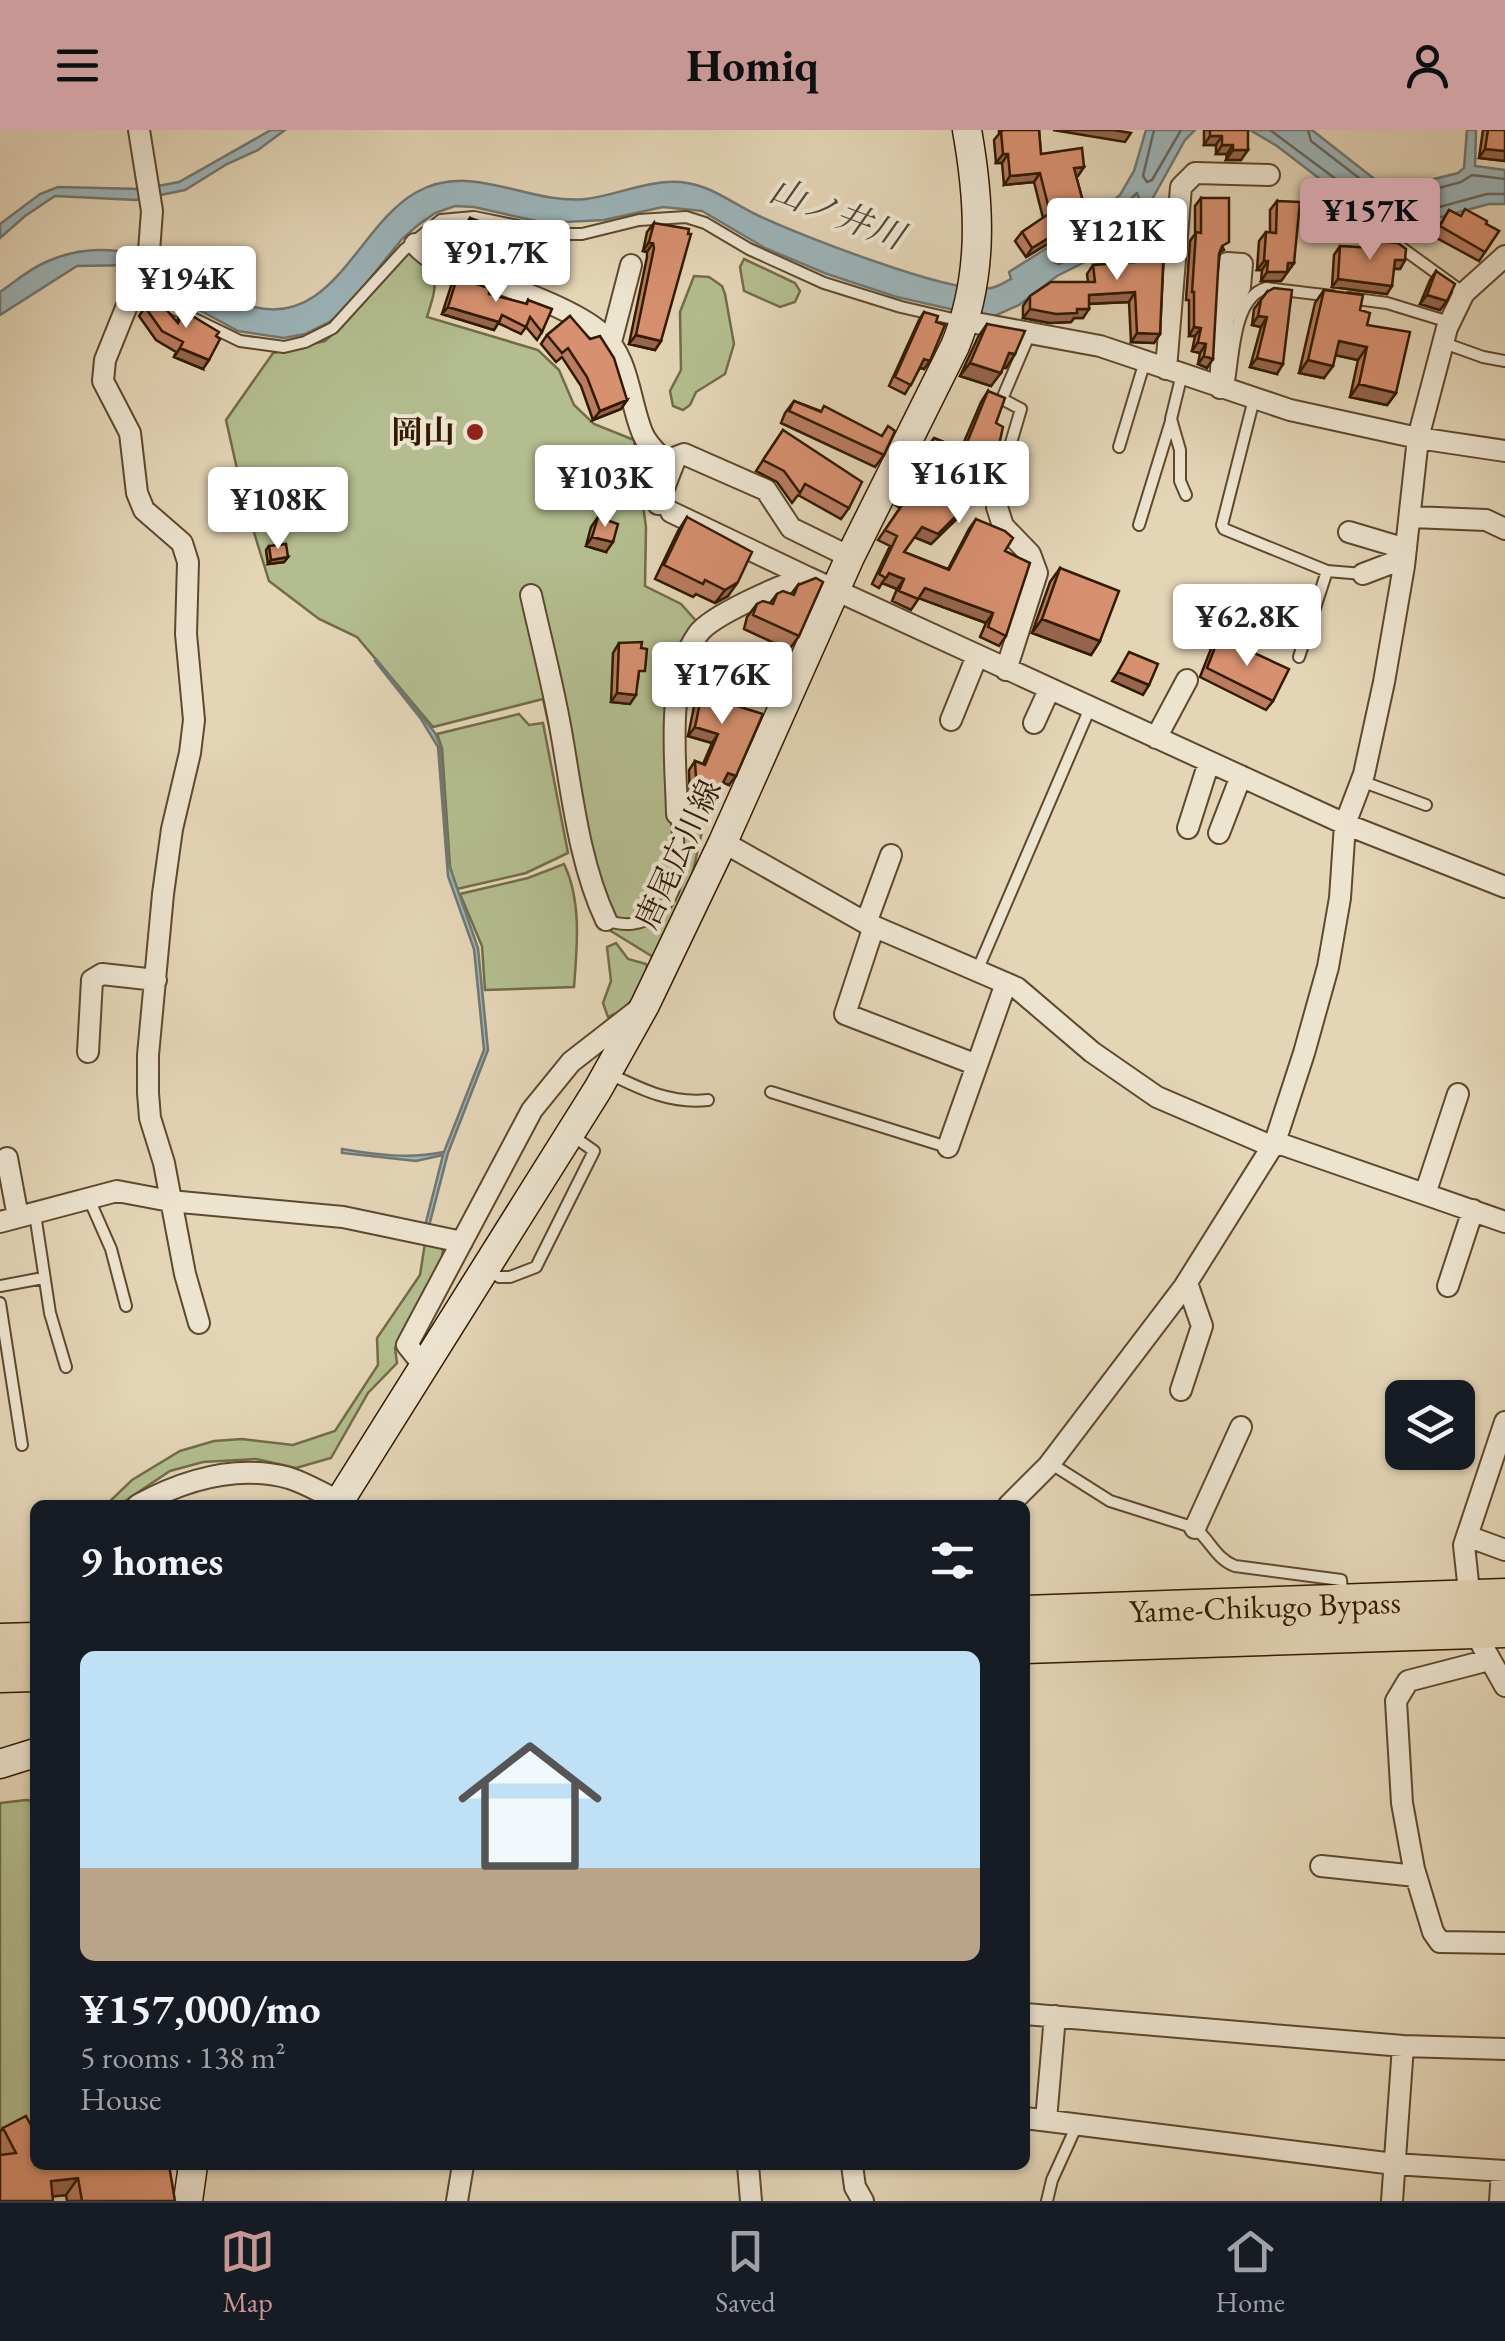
<!DOCTYPE html>
<html lang="en">
<head>
<meta charset="utf-8">
<style>
	body { margin:0; font-family:"EB Garamond","Noto Serif JP",serif; background:#242831; color:#f1f3f6; height:100vh; display:flex; flex-direction:column; font-size:38px; white-space:nowrap }
	* { box-sizing:border-box; margin:0 }
	p { font-size:32px; color:#9ea1a6 }
	.icon { flex:none; width:55px; height:55px; fill:none; stroke:currentColor; stroke-width:2; stroke-linecap:round; stroke-linejoin:round }
	.map { position:relative; flex:1; overflow:hidden }
	.sheet { position:absolute; left:30px; top:1370px; width:1000px; height:670px; display:flex; flex-direction:column; background:#171b24; border-radius:15px; box-shadow:0 2px 8px #0004 }
	.sheet>* { flex:none }
	.fabs { position:absolute; left:1385px; top:1250px; display:grid; gap:20px }
	.fabs a { display:grid; place-items:center; width:90px; height:90px; border-radius:15px; background:#171b24; box-shadow:0 2px 8px #0004; font-size:50px }
	.price { position:absolute; translate:-50% -85px; padding:0 22px; border-radius:10px; background:#fff; color:#222; font-size:32px; line-height:65px; filter:drop-shadow(0 2px 5px #0008) }
	.price::after { content:''; position:absolute; left:50%; top:60px; width:30px; height:22px; margin-left:-15px; background:inherit; clip-path:polygon(0 0,100% 0,50% 100%) }
	.price.current { background:#c59692; color:#111 }
	ul { padding:0; list-style:none }
	li { display:grid; align-content:center; gap:20px; height:530px; padding:0 50px }
	li+li { border-top:2px solid #363941 }
	li span { display:grid; place-items:center; height:310px; border-radius:15px; color:#555 }
	li>.icon { margin-inline-start:auto }
	span .icon { width:180px; height:180px; fill:#fffc; stroke-width:1 }
	li b { font-size:42px }
	h2 { display:flex; justify-content:space-between; align-items:center; height:120px; padding:0 50px; font-size:42px }
	header { display:flex; justify-content:space-between; align-items:center; height:130px; padding:0 50px; background:#c59692; color:#111; font-size:45px; font-weight:700 }
	.tabs { display:flex; justify-content:space-around; align-items:center; height:140px; border-top:2px solid #363941; background:#171b24; font-size:28px; color:#9ea1a6 }
	.tabs a { display:grid; justify-items:center; gap:5px }
	.tabs .current { color:#c59692 }
	.map>svg:first-child { display:block }
</style>
</head>
<body>
<header><svg class="icon" aria-label="menu" viewBox="0 0 24 24"><path d="M4 6h16M4 12h16M4 18h16"/></svg>Homiq<svg class="icon" aria-label="person" viewBox="0 0 24 24"><circle cx="12" cy="8" r="4"/><path d="M4 21q1-7 8-7t8 7"/></svg></header>
<div class="map">
<svg width="1505" height="2071" viewBox="0 0 1505 2071">
	<rect width="100%" height="100%" fill="#e4d5b7"/>
	<filter id="stains"><feTurbulence type="fractalNoise" baseFrequency=".002" numOctaves="4"/><feColorMatrix values="0 0 0 0 .2 0 0 0 0 .09 0 0 0 0 .02 0 0 0 .5 -.17"/></filter>
	<radialGradient id="worn" r=".72"><stop offset=".6" stop-color="#630" stop-opacity="0"/><stop offset="1" stop-color="#630" stop-opacity=".3"/></radialGradient>
	<path fill="#b3bd8f" stroke="#726c48" stroke-width="2.5" d="M416,122C442,146 436,157 427,187L538,220L559,240L574,275L594,294L634,310L646,397L645,456L681,474L706,502L684,568L685,676L704,692L687,768L658,830L598,793L590,779L543,569L433,597L357,507L319,489L269,451L244,370L226,290L273,223L325,211L348,190L406,123Z
		M744,129L795,153L800,161L795,172L780,177L744,161L740,137Z
		M694,146L709,147L722,156L725,164L734,214L725,244L696,262L690,275L683,280L673,276L670,261L681,240L680,182Z
		M519,584L529,595L543,593L568,723L526,743L457,759L450,737L442,618L437,604Z
		M564,734C582,771 577,818 574,857L485,860L482,816L460,764L528,748Z
		M616,813L628,829L646,834L648,841L628,878L608,887L603,873L611,851L607,817Z
		M434,1110L443,1119L442,1128L395,1218L397,1233L368,1263L331,1328L296,1338L256,1329L203,1332L170,1341L119,1375H106L132,1350L180,1321L214,1311L242,1309L293,1315L335,1301L378,1235L377,1208L420,1145L425,1113Z
		M26,1670L35,1671V1990L0,2006V1673Z"/>
	<path fill="#9cb5bb" stroke="#727770" stroke-width="2.5" d="M271,0H285L258,20L227,34L185,60L136,70L55,66L25,86L0,108V94L40,64L58,57L142,59L179,52Z
		M1146,0H1195L1185,10L1140,91L1124,107L1099,125L1057,146L1019,175L990,188L897,167L827,144L765,118L702,81L663,77L604,90L545,93L474,77L455,76L435,83L418,95L402,109L347,177L331,191L305,204L284,208L238,201L192,176L136,135L77,136L0,185V162C15,152 29,139 46,132C120,98 185,143 250,176C332,200 357,97 415,63C472,30 526,75 586,69C613,66 640,53 668,52C706,50 727,71 759,86C799,104 953,166 991,158C998,157 1005,152 1011,149L1009,142L1085,94L1120,65L1134,41Z
		M1250,0H1312L1377,51L1418,53L1458,43L1464,38L1467,0H1476L1475,36L1505,40V74H1489L1434,89L1395,90L1367,85L1277,16Z
		M377,530L435,603L440,615L449,735L478,818L488,920L448,1023L429,1096H425L443,1025L416,1031L342,1023V1019C377,1025 409,1029 444,1022L484,920L474,819L448,746L438,617L421,589L375,531Z"/>
	<g fill="none" stroke-linecap="round" stroke-linejoin="round">
		<path stroke="#67685e" stroke-width="2.5" d="M1154,0L1143,46L1147,52L1152,50L1181,0
			M1270,0L1372,76L1432,79L1487,64H1505
			M1308,0L1311,11L1376,61L1420,63L1461,52L1472,45L1505,49
			M1137,63L1140,71C1121,102 1091,118 1059,134L1054,132V125L1113,86Z"/>
		<defs>
			<path id="lane" d="M1370,111L1395,113L1464,163
				M135,160L240,211L284,217L305,212L333,198L404,120L441,90L474,87L557,104H582L639,90L686,87L705,93L749,119L824,153L901,177L962,191
				M1349,168L1387,173L1449,192
				M1444,213L1483,227L1505,231
				M1182,244L1171,289L1180,320V351L1186,365
				M1229,251C1234,222 1234,168 1266,158L1332,166
				M1254,269L1222,395L1224,399L1327,441L1363,444
				M1119,317L1145,231
				M1000,350L1021,279L1002,269L1030,203
				M1139,395L1171,291
				M1299,527L1327,441
				M1361,651L1426,675
				M606,790C643,804 674,780 678,741C680,723 677,703 677,684
				M977,841L1090,578
				M610,944C643,960 671,974 708,970
				M771,962L947,1017
				M89,1069L111,1119L126,1176
				M35,1084L50,1183L66,1237
				M499,1147H510L536,1137L594,1021L570,1004
				M0,1156L43,1148
				M0,1173L22,1315
				M1050,1333L1110,1371L1195,1398C1210,1410 1216,1429 1235,1436L1341,1450L1342,1461
				M1047,2071L1052,2050L1077,1995"/>
			<path id="street" d="M139,0L152,81L149,121L105,230L103,251L130,303L137,363L144,380L182,413L188,432L186,504L194,590L190,623L172,699L163,764L148,925V963L150,988L164,1033L185,1144L199,1193
				M415,114C433,135 451,134 475,144C511,158 574,179 601,203C629,227 629,270 642,302C647,316 662,327 671,338
				M965,191L1100,216L1290,280L1418,308L1505,321
				M611,212L631,135
				M1166,239L1181,57L1195,43L1269,45
				M1220,258L1227,133L1242,134L1240,157L1224,188
				M1000,350L997,377L1003,396L1030,424L1037,443L1006,540
				M658,374L676,327L684,324L766,360L791,398L850,427
				M671,382L807,447
				M1412,387L1486,390L1505,399
				M1349,402L1406,419
				M1363,444L1405,428
				M531,465C541,510 553,555 561,601C572,663 579,733 606,790
				M951,590L977,526
				M1034,593L1049,560
				M1156,608L1187,550
				M677,684C676,630 665,550 698,504C711,485 784,454 807,447L1345,694L1505,757
				M1188,698L1209,632
				M1219,703L1241,646
				M723,712L866,793L1017,858L1092,922L1157,967L1271,1016
				M866,793L891,725
				M874,796L845,884L977,935
				M88,922L92,850L102,844L156,850
				M1275,1012L1505,1092
				M948,1017L1006,853
				M7,1028L18,1087
				M1425,1064L1458,964
				M0,1092L117,1061L170,1071L343,1087L462,1112
				M1448,1156L1473,1080
				M424,1236L407,1215L532,980L571,932L643,876
				M1181,1260L1202,1196L1187,1153
				M1505,1292L1464,1415L1473,1499L1505,1556
				M138,1375C184,1350 237,1334 289,1348C306,1353 323,1364 339,1371
				M1009,1375L1048,1336L1184,1157L1275,1012L1304,923L1328,837L1340,768L1345,694L1364,644L1384,552L1404,436L1418,308L1447,198L1464,163L1505,126
				M1195,1398L1241,1297
				M1467,1406L1505,1420
				M1489,1530L1408,1551L1396,1571L1402,1673L1414,1739L1433,1802L1440,1812L1505,1813
				M1321,1736L1416,1746
				M1025,1884L1403,1916L1505,1919
				M1025,1988L1394,2034L1505,2041
				M1046,1990L1055,1886
				M748,2035L751,2071
				M852,2035L855,2057L863,2071
				M457,2071L463,2035
				M1392,2071L1403,1916
				M1500,2071L1502,2041"/>
			<path id="secondary" d="M337,1375L598,959L645,875L723,712L850,427L955,216C984,146 980,73 967,0
				M0,1634L35,1623
				M188,2071L193,2035"/>
			<g id="highway">
				<path id="s1" d="M1025,1485L1505,1468"/>
				<path d="M0,1513L35,1512"/>
				<path d="M1025,1514L1505,1498"/>
				<path d="M0,1543L35,1542"/>
			</g>
		</defs>
		<use href="#lane" stroke="#5e492e" stroke-width="14"/>
		<use href="#street" stroke="#5e492e" stroke-width="24"/>
		<use href="#secondary" stroke="#321a00" stroke-width="31"/>
		<use href="#highway" stroke="#321a00" stroke-width="41"/>
		<use href="#lane" stroke="#ede4d0" stroke-width="10"/>
		<use href="#street" stroke="#ede4d0" stroke-width="20"/>
		<use href="#secondary" stroke="#ede4d0" stroke-width="28"/>
		<use href="#highway" stroke="#e4d5b7" stroke-width="38"/>
	</g>
	<path fill="#b97c60" stroke="#321a00" stroke-width="2.5" d="M999,0H1039L1041,24L1084,37L1076,46L1082,68L1091,82L1085,91L1026,127L1015,111L1022,102L1043,88L1034,52L1004,55L1002,33H996L994,10L999,4Z
		M1204,0H1248L1241,30H1226L1227,24H1216V15H1204Z
		M1483,0H1505V31L1479,28Z
		M1201,68L1224,120L1220,122L1207,238L1198,234L1200,223L1192,221L1195,206H1189V170H1186L1190,111L1195,104V76Z
		M1277,71L1294,133L1281,151H1261L1262,140H1257L1259,111L1266,102L1270,103V80Z
		M1449,80L1460,86L1486,94L1499,101L1479,131L1433,106Z
		M470,88L498,126L492,136L454,122L464,97Z
		M1146,90L1164,120L1160,204L1154,213L1131,212L1129,172L1089,174L1083,188H1074L1071,192L1050,193L1023,188V176L1030,166L1088,152L1087,144L1093,135L1129,133V129L1135,120H1139V99Z
		M654,93L661,211L655,220L629,214L647,127V122L643,121L647,102Z
		M1374,111L1405,130L1400,139H1394L1387,164L1332,157L1334,125L1340,116L1369,118Z
		M1436,141L1447,171L1440,180L1420,174L1430,150Z
		M457,148L489,164L526,174L528,170L542,202L537,210L526,197L521,204L498,193L494,200L442,184L451,156Z
		M1324,160L1360,180L1396,263L1387,275L1350,267L1358,230L1335,225L1324,248L1299,243L1315,173Z
		M1267,162L1277,244L1250,237L1261,197L1252,195L1254,179Z
		M145,177L176,192L184,181L203,239L174,227L176,222L156,210L139,186Z
		M924,182L936,192L930,231L924,239L920,238L905,264L889,256L919,190Z
		M570,186L627,270L621,279L593,290L581,256L562,227L556,232L541,214L547,205Z
		M987,194L1015,224L1006,238H1003L991,256L960,246L978,207Z
		M988,261L996,293L984,362L931,414L914,407L904,422L948,439L969,399L976,389L1005,421L1006,506L999,516L980,507L986,493L919,468L911,480L892,471L897,459L882,453L879,458L872,454L890,416L878,410L900,378L895,375L911,345L918,334L919,335L927,318L934,308L961,319L981,272Z
		M794,271L821,281L884,325L875,337L781,293L785,283Z
		M783,300L849,378L841,389L798,365L792,373L777,352L756,341Z
		M598,387L606,422L586,416L591,397Z
		M687,387L728,466L715,473L696,464L693,467L655,449L678,401Z
		M269,416L288,427L284,432L268,434L266,420Z
		M1060,438L1100,511L1091,525L1032,503L1050,452Z
		M798,455L799,506L789,520L744,499L747,487L757,474L770,473L777,464H791Z
		M1246,460L1275,511L1230,495L1240,469Z
		M1219,507L1273,571L1266,580L1200,547L1212,516Z
		M619,513L641,518L638,550L630,574L611,572L613,523Z
		M710,521L724,572L729,655L723,652L706,683L690,676L689,640L695,631L703,634L712,613L688,606L697,562L693,561L704,530Z
		M3,1998L35,2035L175,2071H67L66,2065L0,2071V2002Z"/>
	<path fill="#96654e" stroke="#321a00" stroke-width="2.5" d="M1053,0H1113L1131,3L1125,12Z
		M1210,6H1222L1216,15H1204Z
		M1222,15H1233L1227,24H1216Z
		M1485,19L1505,21V31L1479,28Z
		M1233,20H1248L1241,30H1226Z
		M1003,24H1008L1002,33H996Z
		M1084,37L1078,46L1068,47L1074,38Z
		M1040,43L1034,52L1004,55L1010,46Z
		M1091,82L1085,91L1026,127L1032,118Z
		M1379,98L1401,100L1398,105L1375,103Z
		M649,112L653,113L647,122L643,121Z
		M460,113L498,126L492,136L454,122Z
		M1395,130H1405L1400,139L1389,138Z
		M1264,131H1268L1262,140H1257Z
		M1288,133H1294L1281,151H1261L1267,142Z
		M1338,149L1392,156L1387,164L1332,157Z
		M1135,162L1129,172L1083,174L1089,165Z
		M1427,165L1447,171L1440,180L1420,174Z
		M448,177L499,192L494,200L442,184Z
		M1030,179H1089L1083,188H1074L1071,192L1050,193L1023,188Z
		M1258,186L1267,187L1261,197L1252,195Z
		M1194,197L1201,198L1195,206H1189Z
		M1137,203L1160,204L1154,213L1131,212Z
		M636,205L661,211L655,220L629,214Z
		M1339,211L1367,217L1358,230L1330,224Z
		M1198,212L1206,214L1200,223L1192,221Z
		M180,218L209,230L203,239L174,227Z
		M1009,223L1015,224L1006,238L999,237Z
		M1204,226L1213,229L1207,238L1198,234Z
		M1257,228L1283,234L1277,244L1250,237Z
		M924,229L930,231L924,239L919,237Z
		M1308,230L1333,236L1324,248L1299,243Z
		M970,233L1001,243L991,256L960,246Z
		M1359,254L1396,263L1387,275L1350,267Z
		M627,270L621,279L593,290L600,281Z
		M991,351L984,362L931,414L914,407L922,397Z
		M592,407L613,412L606,422L586,416Z
		M288,427L284,432L268,434L271,430Z
		M889,443L904,449L897,459L882,453Z
		M738,452L728,466L715,473L725,460Z
		M925,458L993,483L986,493L918,468Z
		M1236,485L1282,502L1275,511L1230,495Z
		M1042,489L1100,511L1091,525L1032,503Z
		M1118,542L1149,555L1143,565L1112,551Z
		M700,551L704,553L697,562L693,561Z
		M617,563L636,565L630,574L611,572Z
		M695,597L718,604L712,613L688,606Z
		M728,643L736,646L729,655L721,652Z
		M78,2048L66,2065L39,2068L51,2051Z"/>
	<path fill="#d79070" stroke="#321a00" stroke-width="2.5" d="M1004,0H1039L1041,24L1082,18L1084,37L1074,38L1082,68L1091,82L1032,118L1022,102L1050,83L1040,43L1010,46L1008,24H1003L1001,1Z
		M1210,0H1248V20H1233V15H1222V6H1210Z
		M1488,0H1505V21L1485,19Z
		M1201,68H1229V112L1222,116L1219,124L1213,229L1204,226L1206,214L1198,212L1201,198L1194,197V162H1192L1196,102L1201,103Z
		M1277,71L1300,72L1294,133H1288L1287,142H1267L1268,131H1264L1266,102L1276,103Z
		M1465,79L1487,91L1486,94L1499,101L1485,122L1440,96L1449,80L1461,86Z
		M470,88L507,101L498,126L460,113Z
		M1379,89L1402,91L1401,100L1379,98Z
		M1146,90H1170L1168,114H1164L1160,204L1137,203L1135,162L1089,165V179H1077V183L1056,184L1030,179V166L1051,152H1095L1093,135L1135,132V120H1146Z
		M654,93L689,99L688,104H691L661,211L636,205L654,118L653,113L649,112Z
		M1374,111L1398,113L1406,119L1405,130H1395L1392,156L1338,149L1340,116L1374,118Z
		M1436,141L1455,154L1447,171L1427,165Z
		M457,148L489,158V164L527,174L528,170L552,179L542,202L530,187L526,197L502,185L499,192L448,177Z
		M1274,158L1292,160L1283,234L1257,228L1267,187L1258,186L1261,170L1267,162Z
		M1324,160L1363,165L1360,180L1370,183L1367,195L1410,202L1396,263L1359,254L1367,217L1339,211L1333,236L1308,230Z
		M156,168L178,193L184,181L219,202L216,206L220,209L209,230L180,218L183,212L162,201L145,177Z
		M924,182L938,186L936,192L945,195L930,231L924,229L911,255L895,247Z
		M570,186L590,209L600,206L614,228L627,270L600,281L587,247L568,218L562,223L547,205Z
		M987,194L1025,201L1015,224L1009,223L1001,243L970,233Z
		M988,261L1005,268L996,293L1003,297L991,351L938,404L922,397L904,422L949,440L976,389L1005,401L1013,408L1005,421L1030,433L1006,506L988,497L993,483L925,458L918,469L899,461L904,449L889,443L886,448L879,444L897,406L885,400L907,368L902,365L918,334L921,336L934,308L964,320Z
		M794,271L821,282L824,276L882,306L888,296L895,301L884,325L789,281Z
		M783,300L862,352L849,378L805,354L800,363L784,341L763,330Z
		M598,387L618,394L613,412L592,407Z
		M687,387L752,422L738,452L725,460L705,450L703,454L664,435Z
		M286,414L288,427L271,430L269,416Z
		M1060,438L1119,461L1100,511L1042,489Z
		M816,448L823,452L799,506L753,485L757,474L763,471L773,474L777,464L783,461L794,465L798,455Z
		M1246,460L1290,476L1282,502L1236,485Z
		M1219,507L1289,539L1273,571L1207,538Z
		M642,512L641,518L647,519L645,541H639L636,565L617,563L619,513Z
		M710,521L740,531L724,572L763,584L736,646L728,643L712,674L697,667L695,631L705,635L718,604L695,597L704,553L700,551Z
		M1129,522L1158,534L1149,555L1118,542Z
		M26,1986L35,2003V2035H169L175,2071H82L78,2048L51,2051L53,2071H0V2025L16,2023L3,1998Z"/>
	<circle fill="#8f2418" stroke="#ede4d0" stroke-width="4" cx="475" cy="302" r="10"/>
	<g text-anchor="middle" stroke-width="8" stroke-linejoin="round" paint-order="stroke">
		<g font-size="32" font-weight="bold" fill="#321a00" stroke="#ede4d0" text-anchor="end">
			<text x="455" y="313">岡山</text>
		</g>
		<g font-size="32" fill="#321a00" stroke="#ede4d0">
			<text transform="translate(678 724) rotate(-65)" y="11">唐尾広川線</text>
			<text dy="11" stroke="none"><textPath href="#s1" startOffset="240">Yame-Chikugo Bypass</textPath></text>
		</g>
		<g font-size="35" font-style="italic" fill="#524838" stroke="#ede4d0">
			<text transform="translate(837 83) rotate(21)" y="12">山ノ井川</text>
		</g>
	</g>
	<rect width="100%" height="100%" filter="url(#stains)"/>
	<rect width="100%" height="100%" fill="url(#worn)"/>
</svg>
<div class="fabs">
<a><svg class="icon" aria-label="layers" viewBox="0 0 24 24"><path d="M12 4l9 5-9 5-9-5zM3 14l9 5 9-5"/></svg></a>
</div>
<b class="price current" style="left:1370px;top:133px">¥157K</b>
<b class="price" style="left:1117px;top:153px">¥121K</b>
<b class="price" style="left:496px;top:175px">¥91.7K</b>
<b class="price" style="left:186px;top:201px">¥194K</b>
<b class="price" style="left:959px;top:396px">¥161K</b>
<b class="price" style="left:605px;top:400px">¥103K</b>
<b class="price" style="left:278px;top:422px">¥108K</b>
<b class="price" style="left:1247px;top:539px">¥62.8K</b>
<b class="price" style="left:722px;top:597px">¥176K</b>
<section class="sheet">
<h2>9 homes<svg class="icon" aria-label="filters" viewBox="0 0 24 24"><path d="M4 7h16M4 17h16"/><circle cx="9" cy="7" r="2"/><circle cx="15" cy="17" r="2"/></svg></h2>
<ul>
<li><span style="background:linear-gradient(#bfe0f5 70%,#b9a48a 0)"><svg class="icon" aria-label="home" viewBox="0 0 24 24"><path d="M3 11l9-7 9 7M6 9v11h12V9"/></svg></span><div><b>¥157,000/mo</b><p>5 rooms · 138 m²</p><p>House</p></div></li>
</ul>
</section>
</div>
<nav class="tabs">
<a class="current"><svg class="icon" aria-label="map" viewBox="0 0 24 24"><path d="M3 6l6-2 6 2 6-2v14l-6 2-6-2-6 2zM9 4v14M15 6v14"/></svg>Map</a>
<a><svg class="icon" aria-label="saved" viewBox="0 0 24 24"><path d="M7 4h10v16l-5-4-5 4z"/></svg>Saved</a>
<a><svg class="icon" aria-label="home" viewBox="0 0 24 24"><path d="M3 11l9-7 9 7M6 9v11h12V9"/></svg>Home</a>
</nav>
</body>
</html>
